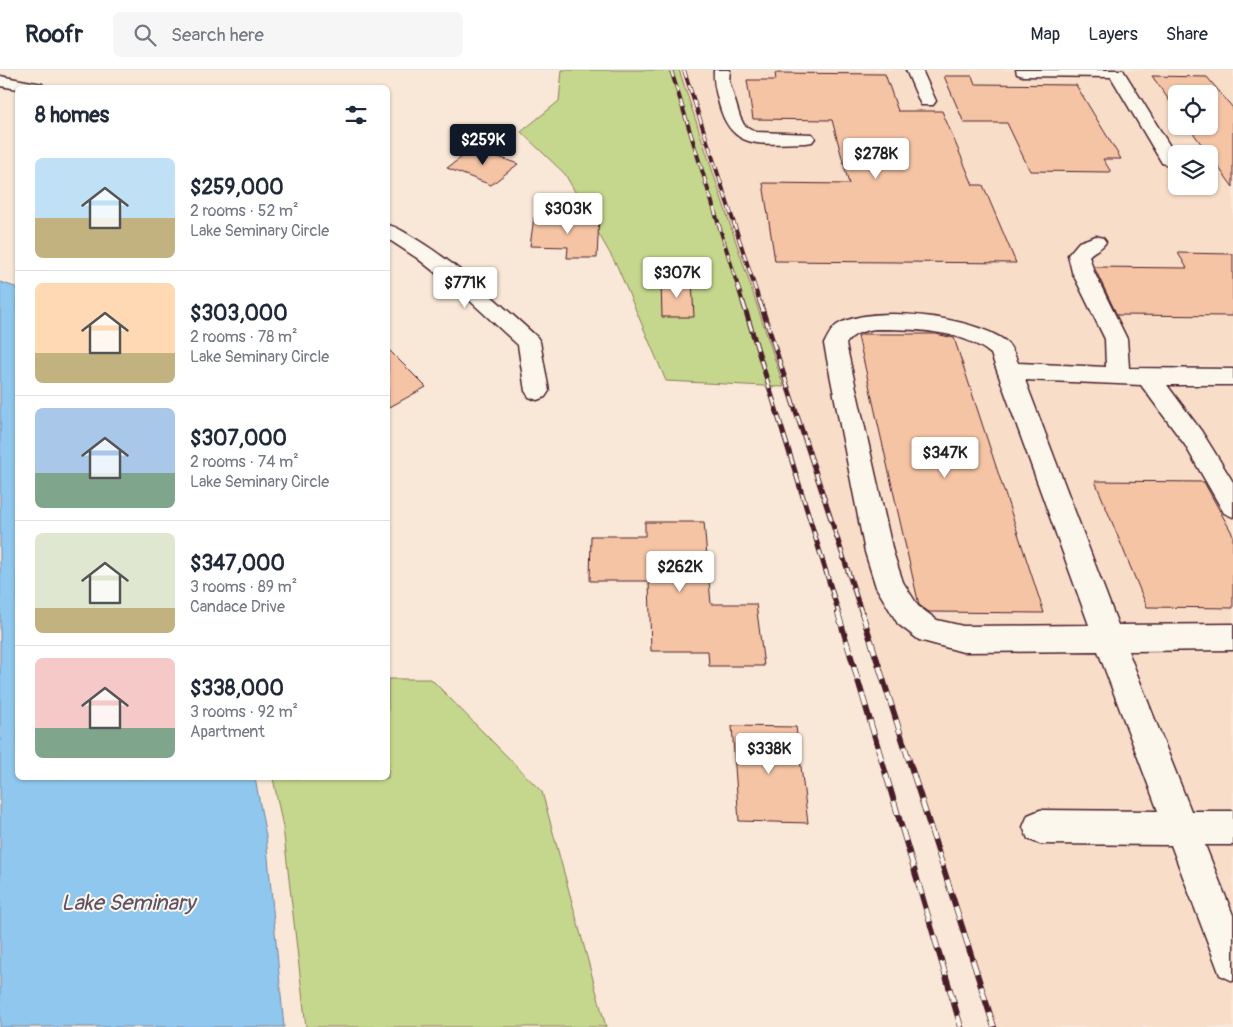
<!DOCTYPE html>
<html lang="en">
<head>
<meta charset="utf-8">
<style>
	body { margin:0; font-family:Pangolin,sans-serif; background:#f6f6f7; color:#1f2937; height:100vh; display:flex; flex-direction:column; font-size:19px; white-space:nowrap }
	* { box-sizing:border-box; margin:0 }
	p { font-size:16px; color:#747a83 }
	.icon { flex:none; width:28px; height:28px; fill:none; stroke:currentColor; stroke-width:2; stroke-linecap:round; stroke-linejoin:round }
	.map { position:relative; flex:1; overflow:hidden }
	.side { position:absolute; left:15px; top:15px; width:375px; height:695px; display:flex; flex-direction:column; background:#fff; border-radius:8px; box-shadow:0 1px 4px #0004 }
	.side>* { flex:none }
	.tools { position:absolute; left:1168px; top:15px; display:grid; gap:10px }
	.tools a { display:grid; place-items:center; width:50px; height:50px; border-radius:8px; background:#fff; box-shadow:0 1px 4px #0004; font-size:25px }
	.price { position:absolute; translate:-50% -42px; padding:0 11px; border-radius:5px; background:#fff; color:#222; font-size:16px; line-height:32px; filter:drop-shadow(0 1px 2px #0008) }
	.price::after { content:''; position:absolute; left:50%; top:30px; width:15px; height:11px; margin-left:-8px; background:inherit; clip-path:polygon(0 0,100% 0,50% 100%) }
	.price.current { background:#111827; color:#fff }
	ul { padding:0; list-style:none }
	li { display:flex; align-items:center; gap:15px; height:125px; padding:0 20px }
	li+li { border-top:1px solid #e0e1e3 }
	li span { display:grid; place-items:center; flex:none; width:140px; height:100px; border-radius:8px; color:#555 }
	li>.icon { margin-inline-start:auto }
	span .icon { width:60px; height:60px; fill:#fffc; stroke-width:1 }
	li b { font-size:21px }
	h2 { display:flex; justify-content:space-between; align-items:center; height:60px; padding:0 20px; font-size:21px }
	header { display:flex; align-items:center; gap:30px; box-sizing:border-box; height:70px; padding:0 25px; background:#fff; border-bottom:1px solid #e0e1e3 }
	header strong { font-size:24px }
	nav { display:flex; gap:28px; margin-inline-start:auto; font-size:18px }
	.search { width:350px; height:45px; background:#f6f6f7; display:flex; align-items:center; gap:12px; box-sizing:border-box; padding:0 18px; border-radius:8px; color:#747a83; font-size:19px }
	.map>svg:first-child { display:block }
</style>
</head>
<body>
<header>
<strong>Roofr</strong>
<div class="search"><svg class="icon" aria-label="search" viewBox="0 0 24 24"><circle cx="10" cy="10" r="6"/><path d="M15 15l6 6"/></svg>Search here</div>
<nav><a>Map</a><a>Layers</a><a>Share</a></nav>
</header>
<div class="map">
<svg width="1233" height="957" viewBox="0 0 1233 957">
	<rect width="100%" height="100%" fill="#f9e8d7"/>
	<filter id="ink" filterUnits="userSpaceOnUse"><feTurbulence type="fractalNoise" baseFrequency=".02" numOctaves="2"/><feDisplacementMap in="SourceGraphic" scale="10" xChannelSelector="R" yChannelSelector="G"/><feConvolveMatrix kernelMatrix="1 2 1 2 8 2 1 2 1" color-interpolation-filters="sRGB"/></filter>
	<g filter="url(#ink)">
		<path fill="#f8ddc8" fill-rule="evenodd" d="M679,0H1233V296L1099,295L1110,317L1233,318V957H995ZM1176,24H1209V56H1176ZM1176,84H1209V116H1176Z"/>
		<path fill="#c5d78c" stroke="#887b5c" d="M562,0H679L784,317L666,311L617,196L565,104L521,62L559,31Z
			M388,609H431L542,722L606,957H306L283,757L273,708H388Z"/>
		<path fill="#8fc7ee" stroke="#7384a0" d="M0,212L18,218V708H255L266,766L284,957H0Z"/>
		<path fill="#f5c4a5" stroke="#4a1f2b" d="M775,3L885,4L898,41H942L973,115H983L1016,193L775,191L763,113L849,114L832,50L753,49L747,10H776Z
			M944,6H972L975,14L1076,15L1121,89H1103L1111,102L1030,101L1007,53H964Z
			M1152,6L1207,7L1233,38V117L1188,56H1209V24H1176V40Z
			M474,78L518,94L491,115L447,98Z
			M534,147H599L597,188H567L568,177L530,176Z
			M1178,183L1233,184V246L1117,245L1094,197L1187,198Z
			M661,211H692L694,247H662Z
			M863,264H936L954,268L1044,543L929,542L919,535L858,266Z
			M388,279L426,317L388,338Z
			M1095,411L1204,412L1233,465V538L1147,537Z
			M645,452H704L711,534H756L764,596H709L708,581H651L649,511H590L591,466H645Z
			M732,656L796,657L808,753L739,751Z"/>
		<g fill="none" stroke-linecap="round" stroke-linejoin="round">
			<defs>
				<path id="minor" d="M714,0H730L729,11L740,47L744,55L756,62L812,64L815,68L812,72L806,73C764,73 732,83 719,34C716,22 713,12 714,0Z
					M906,0H922L936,31L933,35H921Z
					M1016,0H1123L1176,86V92L1169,95L1162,93L1111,7L1023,6L1017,4Z
					M0,6L42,14L44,18H18V19L0,16Z
					M388,155C398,157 407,164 416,169C460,196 498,232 537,267L540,272L549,321L545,327L537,330L529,327L525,321L518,275L467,228L417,188L388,169Z
					M1096,166L1103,168L1106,172C1102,179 1094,180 1089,186L1094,202L1127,269L1129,298L1233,299V315H1167L1202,362L1233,412V447L1224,443L1185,375L1141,315L1025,310L1118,555L1233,554V580L1128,581L1191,741H1233V775H1205L1233,845V911L1220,905L1171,775L1040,774L1028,769L1023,757L1028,745L1040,740L1158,741L1098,581L963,582L919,570L898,554L876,517L865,482L824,274C827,268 831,259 837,255C872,233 972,247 1004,270C1011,275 1015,285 1018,293L1106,297L1105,269L1072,202L1068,185L1079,172ZM875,259C912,259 961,259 991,284L1089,555L963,556L937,550L918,536L903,512L893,482L846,274C853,263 863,261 875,259Z"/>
			</defs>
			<use href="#minor" stroke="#4a1f2b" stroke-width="3"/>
			<use href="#minor" fill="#fbf7ec" fill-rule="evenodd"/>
			<defs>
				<path id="rail-far2" d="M671,0L743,233
					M684,0L760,233"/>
				<path id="rail-far1" d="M743,232L839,544
					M760,232L862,544"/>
				<path id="rail" d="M838,543L961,957
					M862,543L994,957"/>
			</defs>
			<use href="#rail-far2" stroke="#4a1f2b" stroke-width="4"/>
			<use href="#rail-far1" stroke="#4a1f2b" stroke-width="5"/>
			<use href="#rail" stroke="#4a1f2b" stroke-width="6"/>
			<use href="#rail-far2" stroke="#fbf7ec" stroke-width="2.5" stroke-dasharray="8" stroke-linecap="butt"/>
			<use href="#rail-far1" stroke="#fbf7ec" stroke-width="3" stroke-dasharray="10" stroke-linecap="butt"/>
			<use href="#rail" stroke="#fbf7ec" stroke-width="4.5" stroke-dasharray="14" stroke-linecap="butt"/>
		</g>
	</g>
	<g text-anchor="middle" stroke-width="4" stroke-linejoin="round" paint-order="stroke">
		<g font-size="22" font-style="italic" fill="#5f5166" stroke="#fbf7ec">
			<text x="128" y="840">Lake Seminary</text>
		</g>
	</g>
</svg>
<div class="tools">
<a><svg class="icon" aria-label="locate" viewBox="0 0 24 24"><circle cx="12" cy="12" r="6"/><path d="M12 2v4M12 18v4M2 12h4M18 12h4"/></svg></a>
<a><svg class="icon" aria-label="layers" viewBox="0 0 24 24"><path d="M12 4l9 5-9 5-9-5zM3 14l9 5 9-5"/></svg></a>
</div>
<b class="price current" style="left:483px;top:96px">$259K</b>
<b class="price" style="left:876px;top:110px">$278K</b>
<b class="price" style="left:568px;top:165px">$303K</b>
<b class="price" style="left:677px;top:229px">$307K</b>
<b class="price" style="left:465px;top:239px">$771K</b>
<b class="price" style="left:945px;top:409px">$347K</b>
<b class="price" style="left:680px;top:523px">$262K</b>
<b class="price" style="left:769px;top:705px">$338K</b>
<section class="side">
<h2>8 homes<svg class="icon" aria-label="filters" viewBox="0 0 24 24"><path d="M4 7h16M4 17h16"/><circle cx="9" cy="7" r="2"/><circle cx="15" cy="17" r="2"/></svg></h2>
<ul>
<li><span style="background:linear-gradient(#bfe0f5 60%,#c2b280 0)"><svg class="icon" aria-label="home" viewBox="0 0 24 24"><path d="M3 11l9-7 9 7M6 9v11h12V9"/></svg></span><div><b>$259,000</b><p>2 rooms · 52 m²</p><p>Lake Seminary Circle</p></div></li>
<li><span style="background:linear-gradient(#ffd9b3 70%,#c2b280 0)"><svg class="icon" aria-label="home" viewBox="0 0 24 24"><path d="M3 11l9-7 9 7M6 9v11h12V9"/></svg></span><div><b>$303,000</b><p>2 rooms · 78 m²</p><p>Lake Seminary Circle</p></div></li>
<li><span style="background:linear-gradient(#a9c7e8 65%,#7fa58c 0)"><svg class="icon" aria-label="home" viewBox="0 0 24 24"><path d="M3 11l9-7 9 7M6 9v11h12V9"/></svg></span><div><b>$307,000</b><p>2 rooms · 74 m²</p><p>Lake Seminary Circle</p></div></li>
<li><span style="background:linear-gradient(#dfe7d0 75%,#c2b280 0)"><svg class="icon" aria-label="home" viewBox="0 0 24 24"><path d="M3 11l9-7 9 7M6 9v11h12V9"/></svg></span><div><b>$347,000</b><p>3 rooms · 89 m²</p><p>Candace Drive</p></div></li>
<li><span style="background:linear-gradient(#f6c9c9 70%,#7fa58c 0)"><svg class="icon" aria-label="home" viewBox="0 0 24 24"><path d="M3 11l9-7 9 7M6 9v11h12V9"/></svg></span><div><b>$338,000</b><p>3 rooms · 92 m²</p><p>Apartment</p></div></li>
</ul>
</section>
</div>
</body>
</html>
